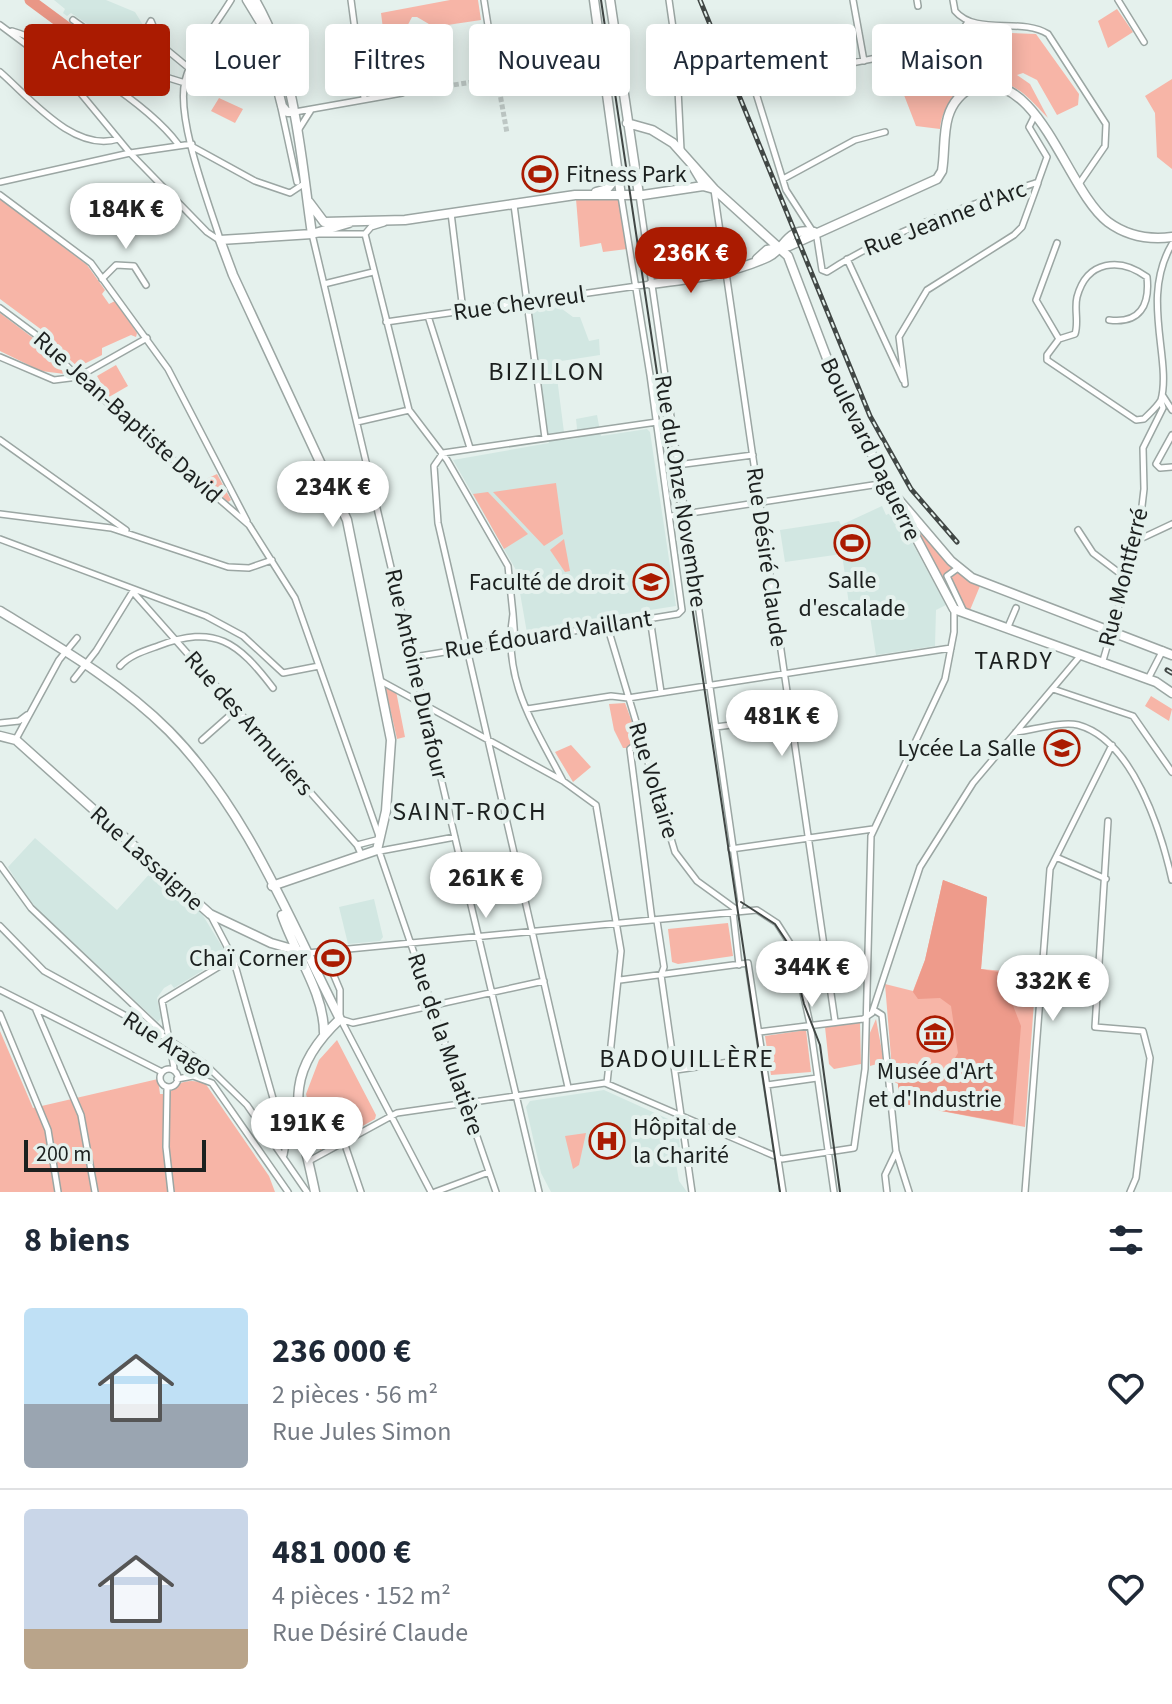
<!DOCTYPE html>
<html lang="fr">
<head>
<meta charset="utf-8">
<style>
	body { margin:0; font-family:"Source Sans 3",sans-serif; background:#f6f6f7; color:#1f2937; height:100vh; display:flex; flex-direction:column; font-size:30px; white-space:nowrap }
	* { box-sizing:border-box; margin:0 }
	p { font-size:26px; color:#747a83 }
	.icon { flex:none; width:44px; height:44px; fill:none; stroke:currentColor; stroke-width:2; stroke-linecap:round; stroke-linejoin:round }
	.map { position:relative; height:1192px; overflow:hidden }
	.panel { display:flex; flex-direction:column; background:#fff; flex:1 }
	.panel>* { flex:none }
	.hud { position:absolute; left:24px; top:24px; width:1124px; height:72px; display:flex; gap:16px }
	.scale { position:absolute; left:24px; bottom:20px; width:182px; box-sizing:border-box; padding-left:8px; border:4px solid #1c201f; border-top:0; font-size:22px; line-height:28px; white-space:nowrap; color:#1c201f; -webkit-text-stroke:6px #e5f1ed; paint-order:stroke }
	.price { position:absolute; translate:-50% -68px; padding:0 18px; border-radius:28px; background:#fff; color:#222; font-size:26px; line-height:52px; filter:drop-shadow(0 2px 4px #0008) }
	.price::after { content:''; position:absolute; left:50%; top:48px; width:24px; height:18px; margin-left:-12px; background:inherit; clip-path:polygon(0 0,100% 0,50% 100%) }
	.price.current { background:#aa1b01; color:#fff }
	ul { padding:0; list-style:none }
	li { display:flex; align-items:center; gap:24px; height:200px; padding:0 24px }
	li+li { border-top:2px solid #e0e1e3 }
	li span { display:grid; place-items:center; flex:none; width:224px; height:160px; border-radius:8px; color:#555 }
	li>.icon { margin-inline-start:auto }
	span .icon { width:96px; height:96px; fill:#fffc; stroke-width:1 }
	li b { font-size:34px }
	h2 { display:flex; justify-content:space-between; align-items:center; height:96px; padding:0 24px; font-size:34px }
	.chip { padding:0 28px; border-radius:8px; background:#fff; box-shadow:0 4px 20px #0003; font-size:28px; line-height:72px }
	.chip.current { background:#aa1b01; color:#fff }
	.map>svg:first-child { display:block }
</style>
</head>
<body>
<div class="map">
<svg width="1172" height="1192" viewBox="0 0 1172 1192">
	<rect width="100%" height="100%" fill="#e5f1ed"/>
	<path fill="#d2e7e2" d="M54,0H106L135,12L143,25L131,54L71,13L67,16L63,13L65,9Z
		M554,303L573,317H580L589,341L599,339L600,355L555,362L565,440L578,438L576,419L597,415L601,436L647,429L650,432L676,606L560,624V629L527,633L516,570L453,460L549,443L530,308Z
		M882,506L886,515L895,511L946,605L936,610L935,646L876,655L869,610L850,612L842,554L785,562L780,530L839,521L841,525Z
		M35,838L117,910L153,870L202,914L226,953L225,957L174,988L171,984L164,988L157,998L161,1018L158,1022L40,912L24,893L8,867Z
		M374,899L383,937L380,941L348,944L339,907Z
		M604,1090L677,1123L681,1155L676,1163L679,1181L687,1192H551L541,1173L526,1107L530,1101Z"/>
	<path fill="#f7b5a7" d="M450,0H478L481,20L434,27L417,17H412L401,38L384,37L381,13Z
		M1117,9L1133,32L1108,48L1098,21Z
		M981,32L1036,34L1079,94L1078,105L1057,115L1037,80L1023,73L1017,75L1030,84L1048,118C1039,109 1030,98 1020,91C986,67 944,88 940,129L916,126L897,77L949,67L953,63L950,48L969,33Z
		M683,58L708,85L684,87Z
		M1172,79V169L1157,157L1155,113L1145,96Z
		M219,98L243,109L235,123L211,111Z
		M619,198L627,249L603,252L601,243L580,247L576,199Z
		M0,199L87,265L105,290L102,294L109,304L115,301L137,333L136,337L131,335L102,348V355L78,367L50,342L46,333L0,299Z
		M0,313L33,338L65,374L41,371L0,351Z
		M116,365L128,386L109,397L97,376Z
		M217,474L231,500L228,502L204,480Z
		M556,483L563,534L544,546L493,492Z
		M488,492L528,534L504,549L473,494Z
		M913,524L958,573L980,586L970,610L956,606Z
		M856,531L860,553L848,555L845,532Z
		M564,539L570,571L565,572L550,550Z
		M385,686L396,691L405,737L397,739Z
		M1151,696L1172,709L1169,721L1145,706Z
		M625,703L638,738L628,748H623L614,730L609,704Z
		M571,745L591,767L573,782L555,752Z
		M943,880L987,897L981,969L1036,974L1025,1127L899,1103L898,1084L893,1081L885,984L913,991L925,960Z
		M728,923L733,956L678,964L672,962L668,929Z
		M876,1019L884,1062L870,1066L869,1035Z
		M860,1022L861,1064L834,1069L829,1064L825,1027Z
		M806,1030L811,1072L771,1075L765,1036Z
		M0,1031L33,1108L158,1079L160,1094H169C178,1080 190,1079 205,1083L269,1176L275,1192H0Z
		M337,1040L376,1115L375,1119L320,1150L306,1094L319,1060Z
		M586,1133L579,1165L573,1169L565,1136Z"/>
	<path fill="#ee9b8b" d="M943,880L987,897L981,969L1009,974L1007,990L1021,1026L1013,1124L899,1103L898,1084L903,1075L949,1068L958,1053L951,1006L940,998L918,999L913,992L925,960Z"/>
	<g fill="none" stroke-linecap="round" stroke-linejoin="round">
		<path stroke="#e99786" stroke-width="11" d="M30,0L118,65"/>
		<path stroke="#bdc7c4" stroke-width="5" stroke-dasharray="5 2.5" stroke-linecap="butt" d="M490,38L507,133
			M402,93L498,78"/>
		<defs>
			<path id="street" d="M351,0L364,98
				M484,0L490,38
				M669,0L676,49L681,150
				M853,0L864,61
				M917,0L918,6
				M953,0L955,11C976,36 1021,17 1048,34L1106,124L1105,146L1079,184
				M1118,0L1144,42
				M73,20L143,70L185,83
				M968,22L953,43L831,67L751,77L786,190L817,238L822,270L827,272C891,230 966,207 1038,182L1047,157L1029,127L1035,115
				M0,25L63,72L130,153L207,232L219,240
				M12,31C57,44 150,106 178,144
				M677,49L707,80L724,81
				M130,60L151,21L161,45L190,69
				M0,72C30,98 74,153 118,139
				M281,108L297,182
				M295,112L402,93
				M299,129L311,110
				M193,147L255,181L290,193L305,183
				M691,166L703,186
				M783,179L855,140L885,132
				M0,182L130,153L192,144
				M714,190L835,1021
				M0,195L91,263L168,369L247,521
				M639,195L741,902L738,910
				M514,205L545,438
				M451,213L463,311
				M365,234H312L539,1192
				M365,234L409,410L447,460L508,566L513,614
				M365,234L371,227L384,223
				M220,239C208,201 176,119 185,81C192,53 216,25 231,0
				M1057,243L1036,300L1059,339L1075,334C1079,322 1074,309 1077,297C1087,260 1120,257 1147,277C1150,305 1140,324 1109,320
				M847,259L903,380
				M102,279L116,265L134,266L146,285
				M324,284L373,272
				M0,308L35,334L78,377L249,525L295,598L380,839L357,845
				M428,316L470,448
				M386,322L651,284
				M1059,339L1047,355V360L1136,420L1144,419C1150,413 1157,407 1161,400C1172,359 1140,298 1172,244
				M0,357L54,380L78,377L147,338
				M905,384L899,337L927,290L1014,235L1022,227L1038,183
				M1163,396L1172,410
				M357,422L409,410
				M1172,435L1156,464L1160,468L1172,467
				M0,440L126,530
				M677,465L753,455
				M0,514L111,528L228,567L249,568L272,560
				M671,516L886,483
				M1078,530L1093,553L1126,578
				M0,539L206,616L243,636L283,673L319,666
				M1138,540L1172,524
				M958,568L947,576L964,612
				M133,592L357,845L362,856
				M650,618L661,692
				M607,625L675,852L697,881L737,910
				M1007,629L1016,608
				M515,640L513,614C502,680 534,725 563,781
				M414,657L678,614L682,610L650,375L621,196
				M1102,664L1138,540L1144,489L1143,448L1163,408L1161,401
				M120,666C130,655 144,651 158,646C215,624 238,642 273,688
				M74,679L96,651L133,591
				M1148,679L1163,650
				M379,680L563,781L596,805L621,951L607,1083
				M1053,689L1133,716L1172,772
				M527,709L611,696L628,698L951,648
				M0,723L19,721L27,715
				M716,727L791,717
				M1016,732C1033,730 1062,721 1078,725C1133,740 1161,831 1172,880
				M16,739L59,660L77,638
				M642,739L630,749L652,920
				M202,740L237,709
				M1108,821L1095,1027L1143,1031L1150,1058L1136,1178L1130,1192
				M731,849L873,829
				M379,851L496,1192
				M380,851L455,837
				M1056,857L1106,879
				M0,865L31,908L162,1032
				M733,912L739,965
				M210,914L233,958L286,1144L284,1155
				M657,921L664,967L661,975L692,1192
				M0,926L44,971L168,1039L206,1065L247,1105L307,1192
				M324,952L340,990V1018
				M307,953L757,910L777,923L793,948L810,1024L834,1192
				M620,980L748,963L783,1192
				M0,990L162,1072
				M36,1010L81,1115L95,1192
				M874,1010L882,1015L896,1151L909,1192
				M0,1014L48,1130L58,1192
				M340,1019L353,1023L544,981
				M863,1019L872,1013L920,867L973,783L1080,656
				M341,1020L431,1192
				M759,1032L863,1019
				M174,1068L162,1001L233,958
				M160 1078a9 9 0 1 1 18 0a9 9 0 1 1-18 0Z
				M676,1070L763,1057
				M177,1079L193,1076L212,1083L288,1192
				M767,1085L817,1078
				M568,1087L438,523L434,466L443,453L657,422
				M167,1089L166,1147L171,1192
				M344,1142L361,1192
				M309,1161L397,1113L605,1083L782,1159L854,1148L865,1069L871,836L945,679L954,632V609
				M435,1192L489,1172
				M887,1192L885,1175L896,1152
				M1025,1192L1050,869L1112,745"/>
			<path id="secondary" d="M247,0L261,23L282,106L287,112H295
				M255,0C297,73 300,153 312,234
				M594,0L621,196
				M610,0L639,195
				M627,123L652,130L673,143L714,189L788,256L842,398L954,609L1156,682L1172,693
				M596,192L607,189L618,176
				M309,202L324,222L405,220L575,195H643L703,186L714,189
				M757,259L767,250L789,246L937,179L942,171C945,153 943,134 948,117C952,103 962,91 975,87C1039,69 1067,191 1108,222C1127,236 1149,240 1172,237
				M651,284C691,279 731,274 768,257C786,249 785,227 814,232
				M899,500L951,561L972,578L1172,655
				M0,611C59,647 120,682 169,731C247,810 290,921 340,1019C277,1078 300,1117 315,1192
				M0,736L16,740L210,914L271,943L306,953
				M272,886L377,850L386,811L391,740L347,520L233,275L220,240L312,234L349,223
				M282,915C295,954 324,992 324,1033"/>
		</defs>
		<use href="#street" stroke="#9ba6a3" stroke-width="8"/>
		<use href="#secondary" stroke="#9ba6a3" stroke-width="11"/>
		<use href="#street" stroke="#fff" stroke-width="5"/>
		<use href="#secondary" stroke="#fff" stroke-width="8"/>
		<path stroke="#414745" stroke-width="2" d="M601,0L780,1192
			M741,902L775,924L789,945L804,1004L820,1045L840,1192"/>
		<defs>
			<path id="rail" d="M700,0L870,416L911,489L957,542
				M1167,670L1172,673"/>
		</defs>
		<use href="#rail" stroke="#414745" stroke-width="5"/>
		<use href="#rail" stroke="#e5f1ed" stroke-width="2" stroke-dasharray="6" stroke-linecap="butt"/>
	</g>
	<defs>
		<symbol id="stadium-ring" viewBox="-11 -11 22 22"><circle r="9.5" fill="#e5f1ed" stroke="#aa1b01" stroke-width="1.5"/><path d="M0-5a6.5 5 0 1 0 0 10a6.5 5 0 1 0 0-10ZM-3.5-1.8h7v3.6h-7Z" fill="#aa1b01"/></symbol>
		<symbol id="university-ring" viewBox="-11 -11 22 22"><circle r="9.5" fill="#e5f1ed" stroke="#aa1b01" stroke-width="1.5"/><path d="M0-5L7-2L0 1L-7-2ZM-4 1L0 2.5L4 1V4Q0 6-4 4Z" fill="#aa1b01"/></symbol>
		<symbol id="museum-ring" viewBox="-11 -11 22 22"><circle r="9.5" fill="#e5f1ed" stroke="#aa1b01" stroke-width="1.5"/><path d="M0-6L6-3V-2H-6V-3ZM-5-1h2V3h-2ZM-1-1h2V3h-2ZM3-1h2V3H3ZM-6 4H6V6H-6Z" fill="#aa1b01"/></symbol>
		<symbol id="hospital-ring" viewBox="-11 -11 22 22"><circle r="9.5" fill="#e5f1ed" stroke="#aa1b01" stroke-width="1.5"/><path d="M-5-5h3v3.5h4V-5h3V5h-3V1.5h-4V5h-3Z" fill="#aa1b01"/></symbol>
	</defs>
	<g fill-rule="evenodd">
		<use href="#stadium-ring" x="520" y="154" width="40" height="40"/>
		<use href="#stadium-ring" x="832" y="523" width="40" height="40"/>
		<use href="#university-ring" x="631" y="562" width="40" height="40"/>
		<use href="#university-ring" x="1042" y="728" width="40" height="40"/>
		<use href="#stadium-ring" x="313" y="938" width="40" height="40"/>
		<use href="#museum-ring" x="915" y="1014" width="40" height="40"/>
		<use href="#hospital-ring" x="587" y="1121" width="40" height="40"/>
	</g>
	<g text-anchor="middle" stroke-width="8" stroke-linejoin="round" paint-order="stroke">
		<g font-size="24" fill="#1c201f" stroke="#e5f1ed" text-anchor="end">
			<text x="566" y="182" text-anchor="start">Fitness Park</text>
			<text x="852" y="588" text-anchor="middle">Salle<tspan x="852" dy="28">d'escalade</tspan></text>
			<text x="625" y="590">Faculté de droit</text>
			<text x="1036" y="756">Lycée La Salle</text>
			<text x="307" y="966">Chaï Corner</text>
			<text x="935" y="1079" text-anchor="middle">Musée d'Art<tspan x="935" dy="28">et d'Industrie</tspan></text>
			<text x="633" y="1135" text-anchor="start">Hôpital de<tspan x="633" dy="28">la Charité</tspan></text>
		</g>
		<g font-size="24" fill="#1c201f" stroke="#e5f1ed">
			<text transform="translate(945 218) rotate(-21)" y="8">Rue Jeanne d'Arc</text>
			<text transform="translate(519 303) rotate(-8)" y="8">Rue Chevreul</text>
			<text transform="translate(128 417) rotate(42)" y="8">Rue Jean-Baptiste David</text>
			<text transform="translate(871 449) rotate(64)" y="8">Boulevard Daguerre</text>
			<text transform="translate(681 491) rotate(81)" y="8">Rue du Onze Novembre</text>
			<text transform="translate(767 557) rotate(82)" y="8">Rue Désiré Claude</text>
			<text transform="translate(1123 577) rotate(-76)" y="8">Rue Montferré</text>
			<text transform="translate(548 634) rotate(-9)" y="8">Rue Édouard Vaillant</text>
			<text transform="translate(417 674) rotate(77)" y="8">Rue Antoine Durafour</text>
			<text transform="translate(249 723) rotate(49)" y="8">Rue des Armuriers</text>
			<text transform="translate(654 780) rotate(73)" y="8">Rue Voltaire</text>
			<text transform="translate(147 858) rotate(42)" y="8">Rue Lassaigne</text>
			<text transform="translate(168 1044) rotate(33)" y="8">Rue Arago</text>
			<text transform="translate(446 1044) rotate(71)" y="8">Rue de la Mulatière</text>
		</g>
		<g font-size="26" letter-spacing="2" fill="#1c201f" stroke="#e5f1ed">
			<text x="547" y="380">BIZILLON</text>
			<text x="1014" y="669">TARDY</text>
			<text x="470" y="820">SAINT-ROCH</text>
			<text x="687" y="1067">BADOUILLÈRE</text>
		</g>
	</g>
</svg>
<div class="scale">200 m</div>
<b class="price" style="left:126px;top:251px">184K €</b>
<b class="price current" style="left:691px;top:295px">236K €</b>
<b class="price" style="left:333px;top:529px">234K €</b>
<b class="price" style="left:782px;top:758px">481K €</b>
<b class="price" style="left:486px;top:920px">261K €</b>
<b class="price" style="left:812px;top:1009px">344K €</b>
<b class="price" style="left:1053px;top:1023px">332K €</b>
<b class="price" style="left:307px;top:1165px">191K €</b>
<div class="hud">
<a class="chip current">Acheter</a>
<a class="chip">Louer</a>
<a class="chip">Filtres</a>
<a class="chip">Nouveau</a>
<a class="chip">Appartement</a>
<a class="chip">Maison</a>
</div>
</div>
<section class="panel">
<h2>8 biens<svg class="icon" aria-label="filters" viewBox="0 0 24 24"><path d="M4 7h16M4 17h16"/><circle cx="9" cy="7" r="2"/><circle cx="15" cy="17" r="2"/></svg></h2>
<ul>
<li><span style="background:linear-gradient(#bfe0f5 60%,#9aa5b1 0)"><svg class="icon" aria-label="home" viewBox="0 0 24 24"><path d="M3 11l9-7 9 7M6 9v11h12V9"/></svg></span><div><b>236 000 €</b><p>2 pièces · 56 m²</p><p>Rue Jules Simon</p></div><svg class="icon" aria-label="heart" viewBox="0 0 24 24"><path d="M12 20l-8-8c-3-5 5-10 8-4 3-6 11-1 8 4z"/></svg></li>
<li><span style="background:linear-gradient(#c9d6e8 75%,#b9a48a 0)"><svg class="icon" aria-label="home" viewBox="0 0 24 24"><path d="M3 11l9-7 9 7M6 9v11h12V9"/></svg></span><div><b>481 000 €</b><p>4 pièces · 152 m²</p><p>Rue Désiré Claude</p></div><svg class="icon" aria-label="heart" viewBox="0 0 24 24"><path d="M12 20l-8-8c-3-5 5-10 8-4 3-6 11-1 8 4z"/></svg></li>
</ul>
</section>
</body>
</html>
